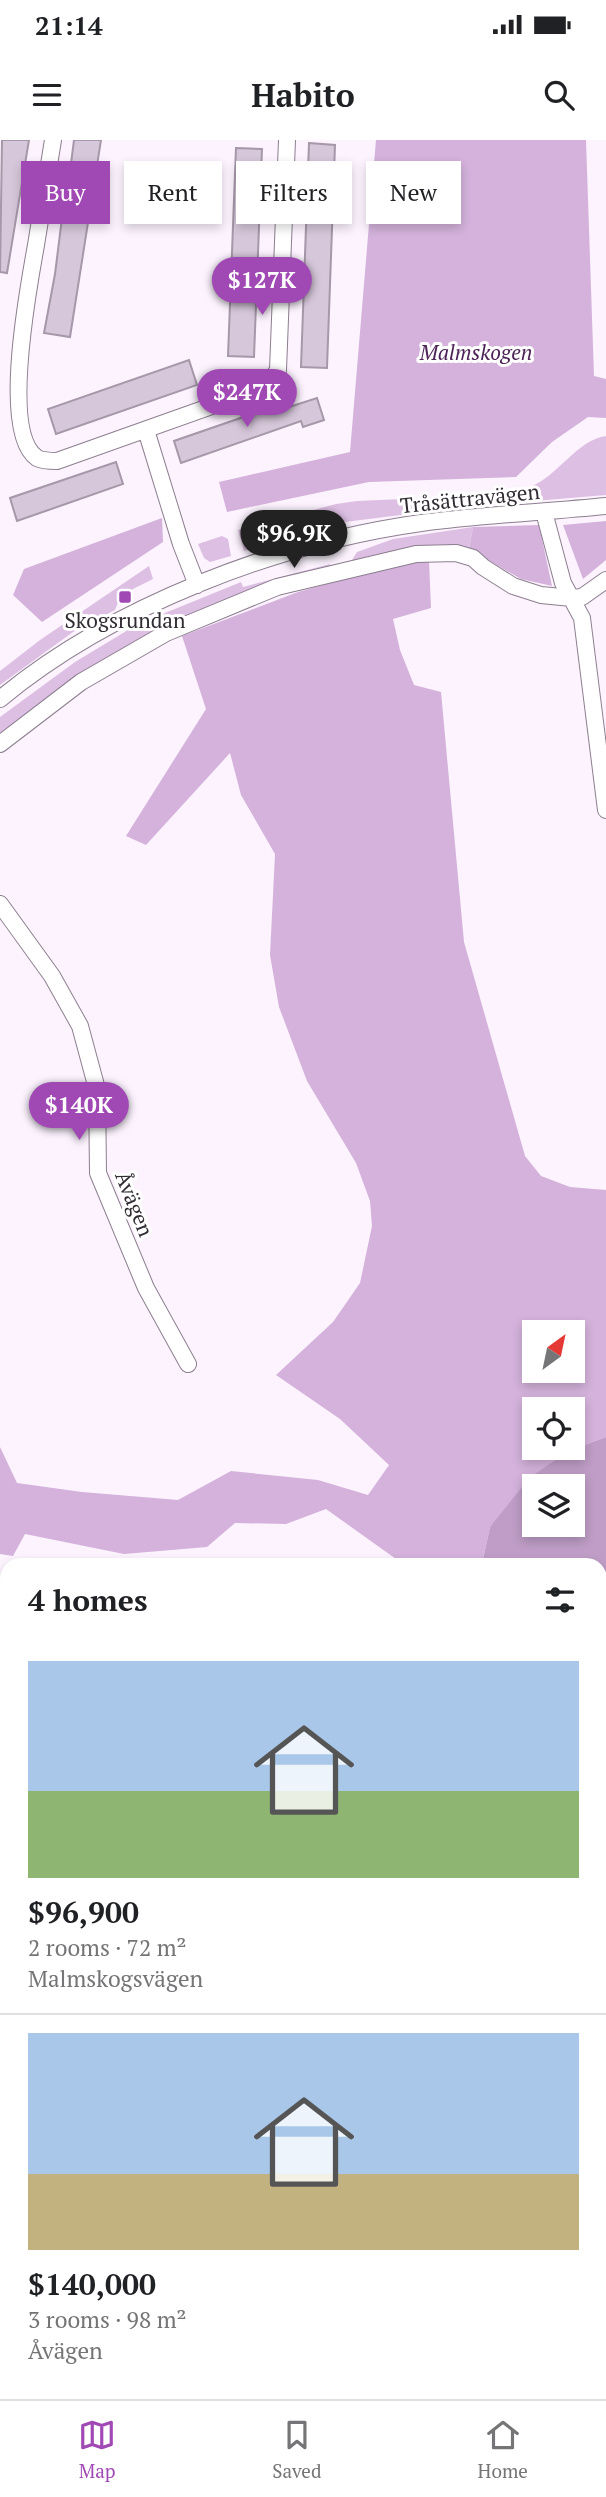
<!DOCTYPE html>
<html lang="en">
<head>
<meta charset="utf-8">
<style>
	body { margin:0; font-family:"PT Serif",serif; background:#f6f6f6; color:#202124; height:100vh; display:flex; flex-direction:column; font-size:26px; white-space:nowrap }
	* { box-sizing:border-box; margin:0 }
	p { font-size:23px; color:#757577 }
	.icon { flex:none; width:38px; height:38px; fill:none; stroke:currentColor; stroke-width:2; stroke-linecap:round; stroke-linejoin:round }
	.map { position:relative; flex:1; overflow:hidden }
	.panel { position:absolute; left:0px; top:1418px; width:607px; height:842px; display:flex; flex-direction:column; background:#fff; border-radius:21px 21px 0 0; box-shadow:0 4px 10px #0003 }
	.panel>* { flex:none }
	.hud { position:absolute; left:21px; top:21px; width:565px; height:63px; display:flex; gap:14px }
	.needle { width:46px; rotate:33deg }
	.buttons { position:absolute; left:522px; top:1180px; display:grid; gap:14px }
	.buttons a { display:grid; place-items:center; width:63px; height:63px; border-radius:0px; background:#fff; box-shadow:0 4px 10px #0003; font-size:35px }
	.price { position:absolute; translate:-50% -60px; padding:0 16px; border-radius:24px; background:#a048b4; color:#fff; font-size:23px; line-height:46px; filter:drop-shadow(0 2px 4px #0008) }
	.price::after { content:''; position:absolute; left:50%; top:42px; width:21px; height:16px; margin-left:-10px; background:inherit; clip-path:polygon(0 0,100% 0,50% 100%) }
	.price.current { background:#222; color:#fff }
	ul { padding:0; list-style:none }
	li { display:grid; align-content:center; gap:14px; height:371px; padding:0 28px }
	li+li { border-top:2px solid #e0e0e0 }
	li span { display:grid; place-items:center; height:217px; border-radius:0px; color:#555 }
	li>.icon { margin-inline-start:auto }
	span .icon { width:126px; height:126px; fill:#fffc; stroke-width:1 }
	li b { font-size:30px }
	h2 { display:flex; justify-content:space-between; align-items:center; height:84px; padding:0 28px; font-size:30px }
	.chip { padding:0 24px; border-radius:0px; background:#fff; box-shadow:0 4px 10px #0003; font-size:24px; line-height:63px }
	.chip.current { background:#a048b4; color:#fff }
	.status { display:flex; justify-content:space-between; align-items:center; height:49px; padding:0 35px; background:#fff; direction:ltr }
	.status svg { height:19px; fill:currentColor }
	header { display:flex; justify-content:space-between; align-items:center; height:91px; padding:0 28px; background:#fff; font-size:32px; font-weight:700 }
	.dock { display:flex; justify-content:space-around; align-items:center; height:98px; border-top:2px solid #e0e0e0; background:#fff; font-size:19px; color:#757577 }
	.dock a { display:grid; justify-items:center; gap:4px }
	.dock .current { color:#a048b4 }
	.map>svg:first-child { display:block }
</style>
</head>
<body>
<div class="status"><b>21:14</b><svg viewBox="0 0 49 12"><path d="M0 12V9h3v3zM5 12V6h3v6zM10 12V3h3v9zM15 12V0h3v12zM26 1h20v11H26zM47 4h2v5h-2z"/></svg></div>
<header><svg class="icon" aria-label="menu" viewBox="0 0 24 24"><path d="M4 6h16M4 12h16M4 18h16"/></svg>Habito<svg class="icon" aria-label="search" viewBox="0 0 24 24"><circle cx="10" cy="10" r="6"/><path d="M15 15l6 6"/></svg></header>
<div class="map">
<svg width="606" height="2259" viewBox="0 0 606 2259">
	<rect width="100%" height="100%" fill="#fcf3fe"/>
	<path fill="#ddbfe3" d="M606,296V355L464,367L345,382L244,411L238,390L336,364L357,361C395,359 433,358 471,355C490,354 513,354 530,347C557,337 578,299 606,296Z
		M473,387L469,409L342,426L339,424L352,420L357,412L393,399Z
		M222,396L228,399L231,416L210,422L204,418L198,404Z
		M330,424V429L228,461L0,597V577L75,522L138,484L241,442L243,447Z
		M149,426L153,439L121,455L115,470L73,492L0,545V531L40,500Z"/>
	<path fill="#d4b2db" fill-rule="evenodd" d="M376,0H586L594,236L606,239V278L588,277L552,302L516,337L369,342L227,372L219,342L350,312Z
		M162,378L163,402L42,482L13,455L24,429Z
		M606,381V420L583,439L563,385Z
		M539,385L552,446L521,439L469,409L473,387Z
		M407,421H429L431,468L393,479L400,510L414,545L441,552L464,802L525,1016L541,1036L570,1047L606,1050V1297L571,1310L490,1387L482,1424H403L326,1369L286,1384L235,1383L207,1407L124,1414L25,1394L13,1416L0,1414V1307L17,1343L82,1352L178,1360L231,1331L318,1340L368,1355L389,1325L340,1279L276,1235L333,1182L360,1143L372,1086L370,1061L356,1023L307,941L279,867L270,815L275,714L241,655L230,613L146,705L126,696L206,569L182,496L298,452ZM534,1192H572V1230H534ZM534,1269H572V1307H534Z
		M0,2014L7,2016V2252H31L19,2259H0Z
		M600,2222L606,2229V2259H470V2252H600Z"/>
	<path fill="#bf9dc6" fill-rule="evenodd" d="M606,1297V1542L603,1534L600,1533V1424H482L490,1387L530,1337L571,1310ZM534,1346H572V1384H534Z"/>
	<path fill="#d6c7da" stroke="#a697a9" stroke-width="2" d="M2,0H29L7,133L0,132Z
		M74,0H101L70,197L44,193L55,134L64,62L66,63Z
		M309,3L335,5L327,228L301,227Z
		M236,8L262,9L254,217L228,216Z
		M189,220L197,245L56,294L48,269Z
		M317,258L324,280L303,287L301,281L181,323L174,301L278,265L280,270Z
		M116,322L123,344L17,381L10,358Z"/>
	<g fill="none" stroke-linecap="round" stroke-linejoin="round">
		<defs>
			<path id="minor" d="M53,0C47,35 42,70 36,105C29,145 0,293 37,318C43,321 51,321 57,321L254,251C265,246 271,241 278,230L287,0
				M146,290L181,404L197,445
				M544,372L563,443L582,478L606,670
				M0,559C112,466 278,403 421,383C482,375 545,372 606,366
				M0,604L81,542L166,493L277,447L416,414L456,413L473,418L483,427L513,446L541,455L572,458L582,457L606,440
				M0,764L52,836L80,886L97,949L98,1033L146,1148L188,1224
				M0,1529L7,1537
				M600,1838L606,1835
				M0,1956L7,1958
				M600,2183L606,2191"/>
		</defs>
		<use href="#minor" stroke="#8c7e8f" stroke-width="18"/>
		<use href="#minor" stroke="#fff" stroke-width="16"/>
	</g>
	<rect fill="#a048b4" stroke="#fff" stroke-width="2.5" x="118" y="450" width="14" height="14" rx="3.5"/>
	<g text-anchor="middle" stroke-width="6" stroke-linejoin="round" paint-order="stroke">
		<g font-size="21" font-style="italic" fill="#4e2357" stroke="#fff">
			<text x="476" y="220">Malmskogen</text>
		</g>
		<g font-size="21" fill="#312b33" stroke="#fff">
			<text transform="translate(470 359) rotate(-6)" y="7">Tråsättravägen</text>
			<text transform="translate(134 1064) rotate(68)" y="7">Åvägen</text>
		</g>
		<g font-size="21" fill="#312b33" stroke="#fff">
			<text x="125" y="488">Skogsrundan</text>
		</g>
	</g>
</svg>
<div class="buttons">
<a><svg class="needle" viewBox="-14 -14 28 28"><path d="M0-13l5 13h-10z" fill="#e53935"/><path d="M0 13l5-13h-10z" fill="#757577"/></svg></a>
<a><svg class="icon" aria-label="locate" viewBox="0 0 24 24"><circle cx="12" cy="12" r="6"/><path d="M12 2v4M12 18v4M2 12h4M18 12h4"/></svg></a>
<a><svg class="icon" aria-label="layers" viewBox="0 0 24 24"><path d="M12 4l9 5-9 5-9-5zM3 14l9 5 9-5"/></svg></a>
</div>
<b class="price" style="left:262px;top:177px">$127K</b>
<b class="price" style="left:247px;top:289px">$247K</b>
<b class="price current" style="left:294px;top:430px">$96.9K</b>
<b class="price" style="left:79px;top:1002px">$140K</b>
<div class="hud">
<a class="chip current">Buy</a>
<a class="chip">Rent</a>
<a class="chip">Filters</a>
<a class="chip">New</a>
</div>
<section class="panel">
<h2>4 homes<svg class="icon" aria-label="filters" viewBox="0 0 24 24"><path d="M4 7h16M4 17h16"/><circle cx="9" cy="7" r="2"/><circle cx="15" cy="17" r="2"/></svg></h2>
<ul>
<li><span style="background:linear-gradient(#a9c7e8 60%,#8fb573 0)"><svg class="icon" aria-label="home" viewBox="0 0 24 24"><path d="M3 11l9-7 9 7M6 9v11h12V9"/></svg></span><div><b>$96,900</b><p>2 rooms · 72 m²</p><p>Malmskogsvägen</p></div></li>
<li><span style="background:linear-gradient(#a9c7e8 65%,#c2b280 0)"><svg class="icon" aria-label="home" viewBox="0 0 24 24"><path d="M3 11l9-7 9 7M6 9v11h12V9"/></svg></span><div><b>$140,000</b><p>3 rooms · 98 m²</p><p>Åvägen</p></div></li>
</ul>
</section>
</div>
<nav class="dock">
<a class="current"><svg class="icon" aria-label="map" viewBox="0 0 24 24"><path d="M3 6l6-2 6 2 6-2v14l-6 2-6-2-6 2zM9 4v14M15 6v14"/></svg>Map</a>
<a><svg class="icon" aria-label="saved" viewBox="0 0 24 24"><path d="M7 4h10v16l-5-4-5 4z"/></svg>Saved</a>
<a><svg class="icon" aria-label="home" viewBox="0 0 24 24"><path d="M3 11l9-7 9 7M6 9v11h12V9"/></svg>Home</a>
</nav>
</body>
</html>
